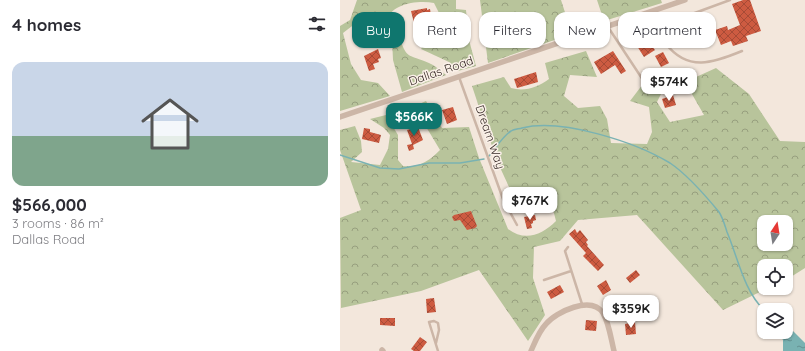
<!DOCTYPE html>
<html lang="en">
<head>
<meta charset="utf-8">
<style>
	body { margin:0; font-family:Quicksand,sans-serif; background:#f2f2f3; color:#2b2b33; height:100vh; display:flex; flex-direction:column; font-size:15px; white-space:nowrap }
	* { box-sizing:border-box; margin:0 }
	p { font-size:13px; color:#7c7c81 }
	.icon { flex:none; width:22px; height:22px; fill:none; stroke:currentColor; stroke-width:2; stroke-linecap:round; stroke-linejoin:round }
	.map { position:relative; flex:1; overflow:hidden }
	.sheet { display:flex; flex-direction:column; background:#fff; width:340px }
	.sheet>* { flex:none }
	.banner { position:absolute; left:12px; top:12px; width:380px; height:36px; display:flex; gap:8px }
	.needle { width:26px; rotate:12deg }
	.fabs { position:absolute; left:417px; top:215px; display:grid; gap:8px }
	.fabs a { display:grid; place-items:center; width:36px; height:36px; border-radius:8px; background:#fff; box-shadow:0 1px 3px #0004; font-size:20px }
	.price { position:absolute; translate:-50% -34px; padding:0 9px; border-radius:8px; background:#fff; color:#222; font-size:13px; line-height:26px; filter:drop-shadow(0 1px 2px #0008) }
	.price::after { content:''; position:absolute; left:50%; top:24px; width:12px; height:9px; margin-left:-6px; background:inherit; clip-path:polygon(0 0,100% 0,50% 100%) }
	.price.active { background:#0f766e; color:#fff }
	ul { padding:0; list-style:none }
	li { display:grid; align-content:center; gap:8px; height:212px; padding:0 12px }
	li span { display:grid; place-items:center; height:124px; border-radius:12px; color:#555 }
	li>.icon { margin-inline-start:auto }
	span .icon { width:72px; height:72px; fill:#fffc; stroke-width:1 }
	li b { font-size:17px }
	h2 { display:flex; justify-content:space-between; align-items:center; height:48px; padding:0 12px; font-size:17px }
	.pill { padding:0 14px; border-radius:12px; background:#fff; box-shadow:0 1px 3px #0004; font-size:14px; line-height:36px }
	.pill.active { background:#0f766e; color:#fff }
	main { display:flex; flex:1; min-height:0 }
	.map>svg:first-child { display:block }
</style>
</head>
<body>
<main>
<section class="sheet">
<h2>4 homes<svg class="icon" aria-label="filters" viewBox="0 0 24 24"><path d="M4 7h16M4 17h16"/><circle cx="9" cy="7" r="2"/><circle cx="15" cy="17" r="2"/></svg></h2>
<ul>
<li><span style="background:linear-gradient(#c9d6e8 60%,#7fa58c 0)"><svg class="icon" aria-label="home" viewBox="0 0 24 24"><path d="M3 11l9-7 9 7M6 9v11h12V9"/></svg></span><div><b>$566,000</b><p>3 rooms · 86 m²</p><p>Dallas Road</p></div></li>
</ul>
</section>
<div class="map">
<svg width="465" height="351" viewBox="0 0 465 351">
	<defs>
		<pattern id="forest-crowns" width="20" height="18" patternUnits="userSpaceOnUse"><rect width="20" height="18" fill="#b8c49b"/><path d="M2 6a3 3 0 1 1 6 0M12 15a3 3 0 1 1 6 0" fill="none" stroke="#979f7e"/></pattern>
		<pattern id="water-ripples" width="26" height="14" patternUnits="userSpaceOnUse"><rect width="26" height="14" fill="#79b2b2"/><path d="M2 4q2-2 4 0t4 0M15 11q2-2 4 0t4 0" fill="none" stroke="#649191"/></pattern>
		<pattern id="building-cross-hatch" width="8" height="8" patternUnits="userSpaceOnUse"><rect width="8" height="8" fill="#cd5b41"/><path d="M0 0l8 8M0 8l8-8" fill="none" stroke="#a74b36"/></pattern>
	</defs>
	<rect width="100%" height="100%" fill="#f3e7dc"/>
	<path fill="url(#forest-crowns)" fill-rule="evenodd" d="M17,0H116V9L126,10L129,40L136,66L118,71L109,62L81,49C88,39 91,39 102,40L106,36L107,29L94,3C77,0 49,4 46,23L59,32C65,63 71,53 93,65C98,68 102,72 106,75L62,92L53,60L52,39L43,30L16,23L3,33L11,64L21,80L38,83L50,96L0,111V26L10,20Z
		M140,0H221L232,34L148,63Z
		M257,0H321L322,3L264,21Z
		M246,51L257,77L230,75L224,96L238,108L260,106L267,119L271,143L307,144L312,132L309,107L290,101L306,80L325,86L317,102L330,122L364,115L345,82L376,68L409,94L440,141L465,142V268L446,280V266H424V288H428L383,310L297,215L238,220L220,241L194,247L193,278L205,315L188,341L139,270L81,291L1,308L0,218L21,210L0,150V130L15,126L21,141L22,152L11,162L40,165L48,149L50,135L44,128L30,119L46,115L58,135V160L63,166C79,168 89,161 100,150L82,120L64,124L59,113L86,101L102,128L129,127L139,158L168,229C185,242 202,235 216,221L208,190L170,189L157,161L132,86L164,77L171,88C185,92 198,87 209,79L205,63ZM424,222H446V244H424Z"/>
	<path fill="url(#water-ripples)" d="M446,324L465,343V351H443V340L438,332H446Z"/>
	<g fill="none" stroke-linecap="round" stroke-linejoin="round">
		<path stroke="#79b2b2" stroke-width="1.5" d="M0,155L40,168L59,169L89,163H120L144,159
			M149,156C155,149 163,136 171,131C174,129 179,129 182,128C222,118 295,142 330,163C348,175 365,195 379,212C383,218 385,226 387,232C398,258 404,291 424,310"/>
	</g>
	<path fill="url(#building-cross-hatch)" d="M403,0H410L421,31L406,36L408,41L393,46L391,41L381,45L375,30L387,26L388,30L400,25L392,4Z
		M87,8V10L90,9L92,22L81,25L82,29L76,31L71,11Z
		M310,36L316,44L312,46L315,50L304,57L297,46Z
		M38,49L41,58L38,59L39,62L33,64L35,69L29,71L24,56Z
		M273,51L286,71L281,74L275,65L261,74L254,62Z
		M323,52L329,63L321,67L315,56Z
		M196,72L198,82L177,88L174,79Z
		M333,95L336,105L325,108L322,99Z
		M113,107L117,120L107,124L102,110Z
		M78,127L83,140L73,145L74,149L69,151L67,145L72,144L67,130Z
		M24,128L30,129V132L41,135L39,143L22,139Z
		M131,211L137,226L135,228L127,230L120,220L114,221L112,217L114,215Z
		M195,215L196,220L193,221V223L191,224L192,228L187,229L184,217Z
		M235,229L237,233L240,230L248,240L246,242L248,245L247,246L264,265L258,271L243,256L246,253L229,234Z
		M296,270L300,275L290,283L286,278Z
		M266,280L271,290L263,295L257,286Z
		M220,285L224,292L211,299L207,292Z
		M94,298L96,312L87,313L86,299Z
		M40,318H55V326L40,325Z
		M246,320L257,321L256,331L245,330Z
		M295,322L296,334L286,335L285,324Z
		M80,337L87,342L80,351H74L71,349Z"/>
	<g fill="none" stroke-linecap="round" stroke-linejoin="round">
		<path stroke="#ccb6a7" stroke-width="2.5" d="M306,13L308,19L314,25L341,18L390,0
			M314,25C314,32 321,39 326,44C348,72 373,63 402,51
			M268,27L307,86
			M119,77L163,199L177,225
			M228,247L225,251L242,304
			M204,280L231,271
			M96,343L99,330L98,323L94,321L89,322L98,351"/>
		<path stroke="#ccb6a7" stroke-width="5.5" d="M0,117L345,0
			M42,350L43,351
			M191,351C195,342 199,331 206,324C216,312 251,295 263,313C269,323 271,339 274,351"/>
	</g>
	<g text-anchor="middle" stroke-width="3" stroke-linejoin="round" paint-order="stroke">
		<g font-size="12" fill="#382c28" stroke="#fbf1e9">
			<text transform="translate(101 71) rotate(-19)" y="4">Dallas Road</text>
			<text transform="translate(150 137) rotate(71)" y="4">Dream Way</text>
		</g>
	</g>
</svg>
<div class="fabs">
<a><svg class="needle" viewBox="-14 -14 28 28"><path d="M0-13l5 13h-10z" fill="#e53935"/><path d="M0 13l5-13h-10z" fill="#7c7c81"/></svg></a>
<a><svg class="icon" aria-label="locate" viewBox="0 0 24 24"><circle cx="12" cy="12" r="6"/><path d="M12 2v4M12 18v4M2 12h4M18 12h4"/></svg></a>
<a><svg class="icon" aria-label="layers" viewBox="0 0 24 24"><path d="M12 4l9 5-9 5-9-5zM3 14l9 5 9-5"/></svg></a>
</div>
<b class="price" style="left:329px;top:102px">$574K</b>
<b class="price active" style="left:74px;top:137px">$566K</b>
<b class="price" style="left:190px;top:221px">$767K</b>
<b class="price" style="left:291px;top:329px">$359K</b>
<div class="banner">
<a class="pill active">Buy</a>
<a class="pill">Rent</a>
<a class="pill">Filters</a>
<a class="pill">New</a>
<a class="pill">Apartment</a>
</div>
</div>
</main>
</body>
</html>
